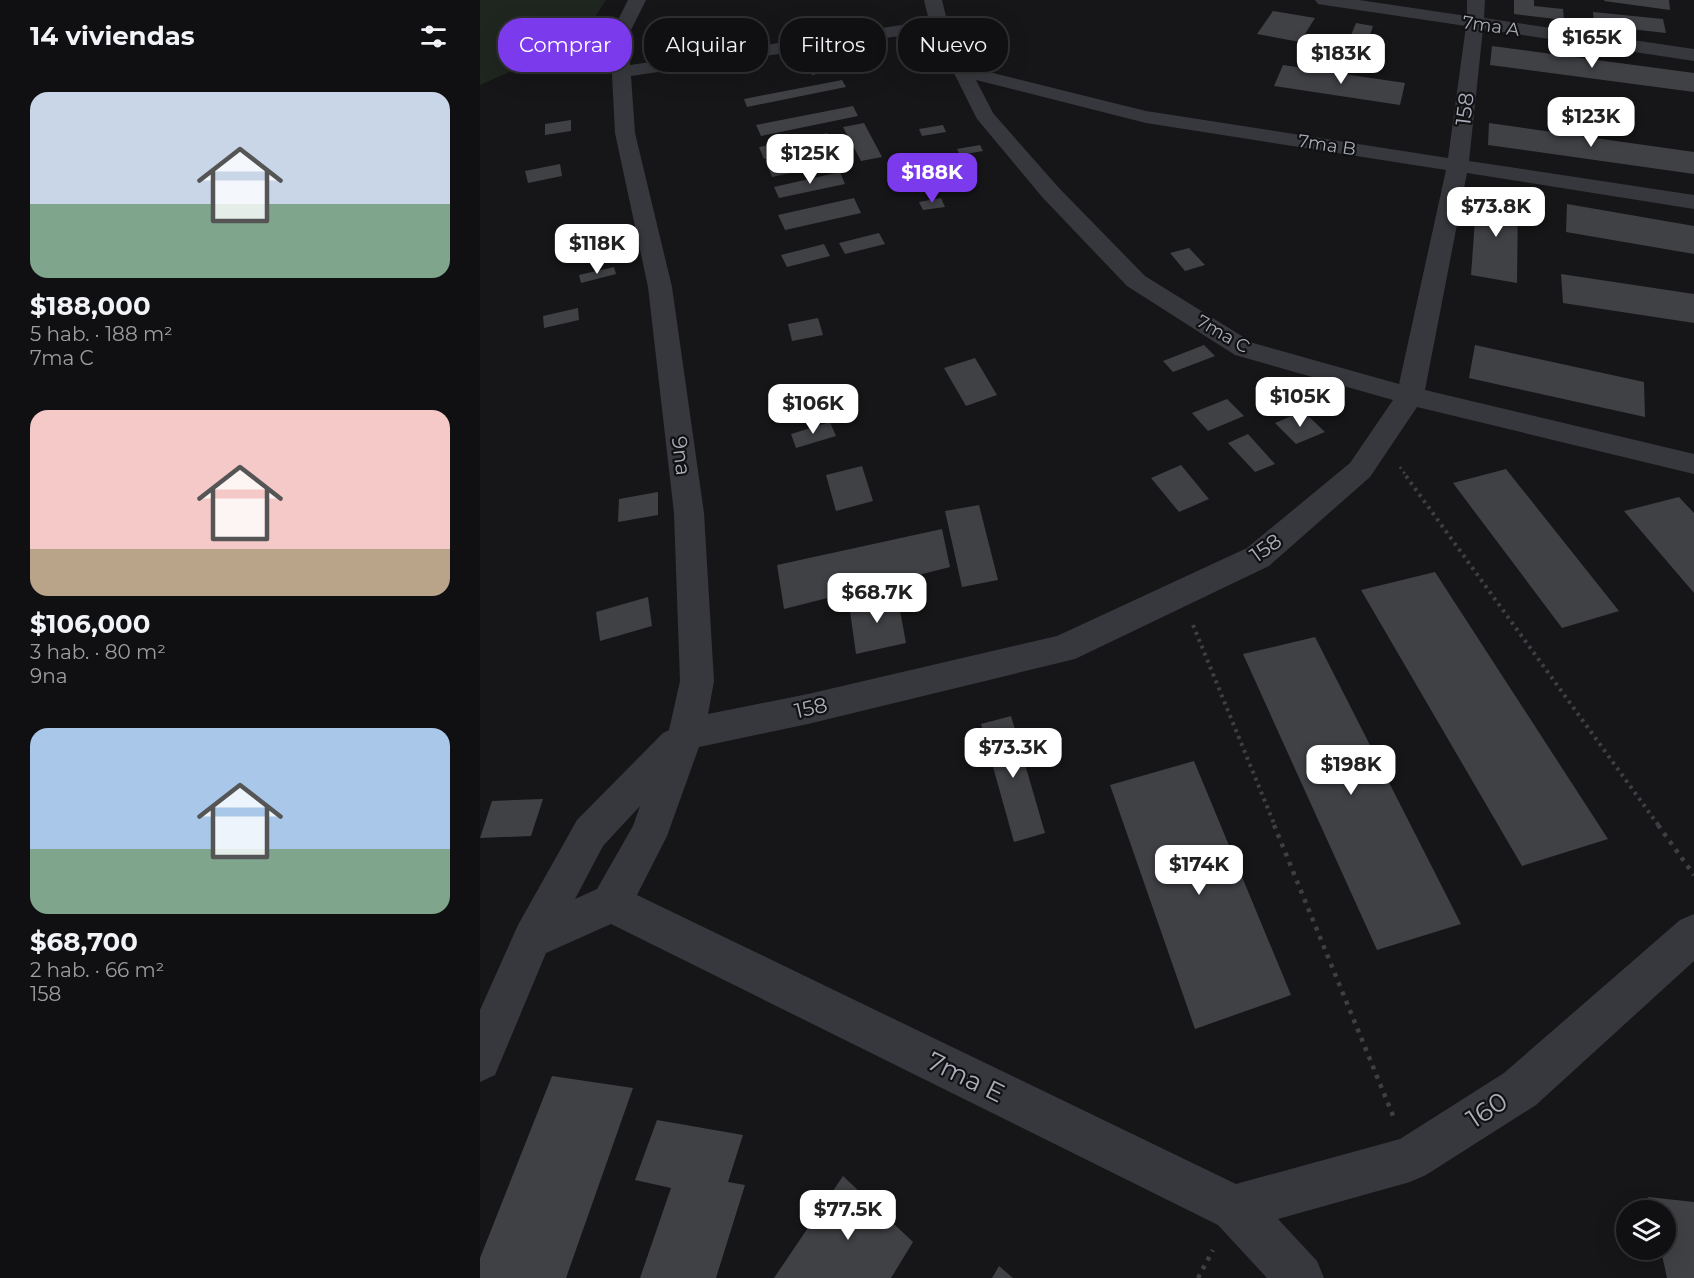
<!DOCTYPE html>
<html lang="es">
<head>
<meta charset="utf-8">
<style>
	body { margin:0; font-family:Montserrat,sans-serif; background:#1e1e20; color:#f1f3f6; height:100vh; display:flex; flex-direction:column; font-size:22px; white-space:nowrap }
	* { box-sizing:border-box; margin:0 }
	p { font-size:20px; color:#9c9d9f }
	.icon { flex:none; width:33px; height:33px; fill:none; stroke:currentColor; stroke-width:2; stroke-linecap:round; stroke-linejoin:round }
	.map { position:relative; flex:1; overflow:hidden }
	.details { display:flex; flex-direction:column; background:#101012; width:480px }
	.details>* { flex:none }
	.hud { position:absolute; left:18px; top:18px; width:570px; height:54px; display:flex; gap:12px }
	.controls { position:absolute; left:1136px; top:1200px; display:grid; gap:12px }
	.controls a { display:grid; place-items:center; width:60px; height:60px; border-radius:50%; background:#101012; box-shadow:0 6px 24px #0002,0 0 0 2px #303032; font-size:30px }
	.price { position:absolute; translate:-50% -51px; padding:0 14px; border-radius:12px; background:#fff; color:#222; font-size:20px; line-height:39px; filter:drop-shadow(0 2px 3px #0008) }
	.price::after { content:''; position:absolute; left:50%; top:36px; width:18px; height:14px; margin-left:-9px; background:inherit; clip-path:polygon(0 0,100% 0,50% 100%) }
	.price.active { background:#7c3aed; color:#fff }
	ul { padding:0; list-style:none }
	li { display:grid; align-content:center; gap:12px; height:318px; padding:0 30px }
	li span { display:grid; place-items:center; height:186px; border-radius:18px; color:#555 }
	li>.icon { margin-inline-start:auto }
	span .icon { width:108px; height:108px; fill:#fffc; stroke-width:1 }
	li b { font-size:26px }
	h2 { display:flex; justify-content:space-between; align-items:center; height:72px; padding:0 30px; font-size:26px }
	.pill { padding:0 21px; border-radius:24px; background:#101012; box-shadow:0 6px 24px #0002,0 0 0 2px #303032; font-size:21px; line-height:54px }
	.pill.active { background:#7c3aed; color:#fff }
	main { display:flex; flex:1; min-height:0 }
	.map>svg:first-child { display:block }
</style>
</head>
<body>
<main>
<section class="details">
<h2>14 viviendas<svg class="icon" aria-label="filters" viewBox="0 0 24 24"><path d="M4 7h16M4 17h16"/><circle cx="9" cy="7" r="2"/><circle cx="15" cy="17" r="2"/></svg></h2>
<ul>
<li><span style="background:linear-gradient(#c9d6e8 60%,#7fa58c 0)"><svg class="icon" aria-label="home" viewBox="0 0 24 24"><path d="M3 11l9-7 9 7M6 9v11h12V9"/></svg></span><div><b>$188,000</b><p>5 hab. · 188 m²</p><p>7ma C</p></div></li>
<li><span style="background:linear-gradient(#f6c9c9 75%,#b9a48a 0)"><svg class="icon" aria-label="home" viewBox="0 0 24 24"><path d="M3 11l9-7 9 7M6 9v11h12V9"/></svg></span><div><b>$106,000</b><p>3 hab. · 80 m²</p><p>9na</p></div></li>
<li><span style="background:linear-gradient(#a9c7e8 65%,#7fa58c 0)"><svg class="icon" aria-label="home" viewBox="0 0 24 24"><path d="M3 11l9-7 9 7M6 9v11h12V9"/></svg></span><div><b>$68,700</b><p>2 hab. · 66 m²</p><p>158</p></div></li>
</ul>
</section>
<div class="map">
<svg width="1214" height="1278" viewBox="0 0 1214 1278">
	<rect width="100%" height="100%" fill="#161618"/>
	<path fill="#1e261f" d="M0,0H126L99,41L0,85Z"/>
	<path fill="#404145" d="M1034,0H1054V6L1083,9L1084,20L1034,14Z
		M1125,0H1189L1190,10L1124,1Z
		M793,11L835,18L820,42L777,34Z
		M1113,12L1183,19L1186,33L1114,25Z
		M876,23L893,26L889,38L871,35Z
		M1012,46L1214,73V92L1010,65Z
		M340,60L346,72L332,75L326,63Z
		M803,65L925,83L920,105L794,86Z
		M362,80L366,87L267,107L264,99Z
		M373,106L378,116L281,136L276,125Z
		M91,120V131L65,135V124Z
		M384,123L402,157L381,161L363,127Z
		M1009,123L1214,152V174L1008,145Z
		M463,125L466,132L442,136L439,129Z
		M347,133L353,145L284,159L279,147Z
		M500,145L503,151L480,155L477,149Z
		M354,153L359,163L292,177L288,167Z
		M80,164L82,176L48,183L45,171Z
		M472,170L475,178L449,182L446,174Z
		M360,172L365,184L299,198L294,187Z
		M997,192L1038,199L1037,283L991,275Z
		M374,198L381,213L305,230L298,215Z
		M461,198L465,207L443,210L439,202Z
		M1087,204L1214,226V254L1086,232Z
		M399,233L405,244L365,254L359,243Z
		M344,244L350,256L307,267L301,255Z
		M709,248L725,265L705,271L690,253Z
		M134,267L136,274L101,283L99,275Z
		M1081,274L1214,294V323L1083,303Z
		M98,308L99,320L64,328L63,316Z
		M338,318L343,335L312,341L308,324Z
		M724,345L735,356L693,372L683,361Z
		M995,345L1164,382L1165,417L989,378Z
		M495,358L517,395L486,406L464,368Z
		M345,390L350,403L322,412L317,399Z
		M747,399L764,416L728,431L712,413Z
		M823,411L845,432L816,444L795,423Z
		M350,422L356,436L316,448L311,434Z
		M768,434L795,464L775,472L748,443Z
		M701,465L729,499L699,512L671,478Z
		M382,466L393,501L356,511L346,475Z
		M1026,469L1139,611L1082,628L973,483Z
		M178,492V515L138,522L139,499Z
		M1199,497L1214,513V593L1144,511Z
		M499,505L518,580L482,587L465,511Z
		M462,529L470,567L304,609L297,565Z
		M955,572L1128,839L1042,866L881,590Z
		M417,594L426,643L376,654L369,604Z
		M168,597L172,626L120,641L116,612Z
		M835,637L981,924L897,950L763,654Z
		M531,716L565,833L534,842L501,724Z
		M714,761L811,995L715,1029L630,785Z
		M63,799L51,836L0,838L12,801Z
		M72,1076L153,1088L86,1278H0V1258Z
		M177,1120L263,1135L248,1182L265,1185L236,1278H160L191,1188L155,1180Z
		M363,1176L433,1242L411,1278H294Z
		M1168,1197L1214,1202V1278H1187L1181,1250H1185V1210H1171Z
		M519,1266L533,1278H512Z"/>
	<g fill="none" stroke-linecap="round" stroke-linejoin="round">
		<path stroke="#3d3f44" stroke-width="3" stroke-dasharray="2 4" stroke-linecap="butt" d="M920,467L927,477"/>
		<path stroke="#3d3f44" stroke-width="4" stroke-dasharray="3 4.5" stroke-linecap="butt" d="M926,476L1179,826
			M713,625L795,826"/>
		<path stroke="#3d3f44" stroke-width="4.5" stroke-dasharray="4 6" stroke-linecap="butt" d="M794,825L914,1118
			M1178,825L1214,875
			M718,1278L733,1250"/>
		<path fill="#37383d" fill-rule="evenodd" d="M148,0H166L148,36L150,65L449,21L444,0H462L468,25L489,67L666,111L968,158L986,26L844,5L838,4L835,0H879L987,16V0H1005L1004,18L1214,49V61L1003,29L989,161L1214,195V209L987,173L945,390L1214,454V474L937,407L890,477L789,566L595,659L328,724L219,747L187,836L157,895L756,1184L920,1139L1024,1073L1200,920L1214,914V961L1056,1105L946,1175L930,1182L798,1219L837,1261L844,1278H787L738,1225L131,924L66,953L15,1075L0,1082V1010L38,925L97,820L183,733L189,730L200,681L194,513L168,287L135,133L130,36ZM453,31L497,119L563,198L647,286L755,355L913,400L870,463L767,548L577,636L328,694L228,714L234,681L224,513L192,287L155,133L151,76ZM496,80L666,123L966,170L919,384L773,343L665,276L579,188L513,113ZM160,806L153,826L117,889L95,899L123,846Z"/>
	</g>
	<g text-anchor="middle" stroke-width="4.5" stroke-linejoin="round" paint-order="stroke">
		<g font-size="18" fill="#a8adb8" stroke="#111113">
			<text transform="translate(1011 26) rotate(8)" y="6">7ma A</text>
			<text transform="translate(847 145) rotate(9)" y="6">7ma B</text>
			<text transform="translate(743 334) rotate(30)" y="6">7ma C</text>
		</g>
		<g font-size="21" fill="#a8adb8" stroke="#111113">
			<text transform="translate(985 109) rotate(-83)" y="7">158</text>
			<text transform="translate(201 456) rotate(83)" y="7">9na</text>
			<text transform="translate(786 548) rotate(-36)" y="7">158</text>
			<text transform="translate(331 708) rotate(-13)" y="7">158</text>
		</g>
		<g font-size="26" fill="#a8adb8" stroke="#111113">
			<text transform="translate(486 1077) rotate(26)" y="9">7ma E</text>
			<text transform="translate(1007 1110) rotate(-33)" y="9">160</text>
		</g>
	</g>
</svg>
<div class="controls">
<a><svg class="icon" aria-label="layers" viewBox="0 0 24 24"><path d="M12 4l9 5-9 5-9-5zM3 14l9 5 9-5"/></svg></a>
</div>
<b class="price" style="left:1112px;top:69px">$165K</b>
<b class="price" style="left:861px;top:85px">$183K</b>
<b class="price" style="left:1111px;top:148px">$123K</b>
<b class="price" style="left:330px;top:185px">$125K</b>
<b class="price active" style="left:452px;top:204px">$188K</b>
<b class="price" style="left:1016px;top:238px">$73.8K</b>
<b class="price" style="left:117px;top:275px">$118K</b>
<b class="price" style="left:820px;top:428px">$105K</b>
<b class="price" style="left:333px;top:435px">$106K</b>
<b class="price" style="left:397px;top:624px">$68.7K</b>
<b class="price" style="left:533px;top:779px">$73.3K</b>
<b class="price" style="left:871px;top:796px">$198K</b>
<b class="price" style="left:719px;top:896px">$174K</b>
<b class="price" style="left:368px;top:1241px">$77.5K</b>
<div class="hud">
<a class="pill active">Comprar</a>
<a class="pill">Alquilar</a>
<a class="pill">Filtros</a>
<a class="pill">Nuevo</a>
</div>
</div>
</main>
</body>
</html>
